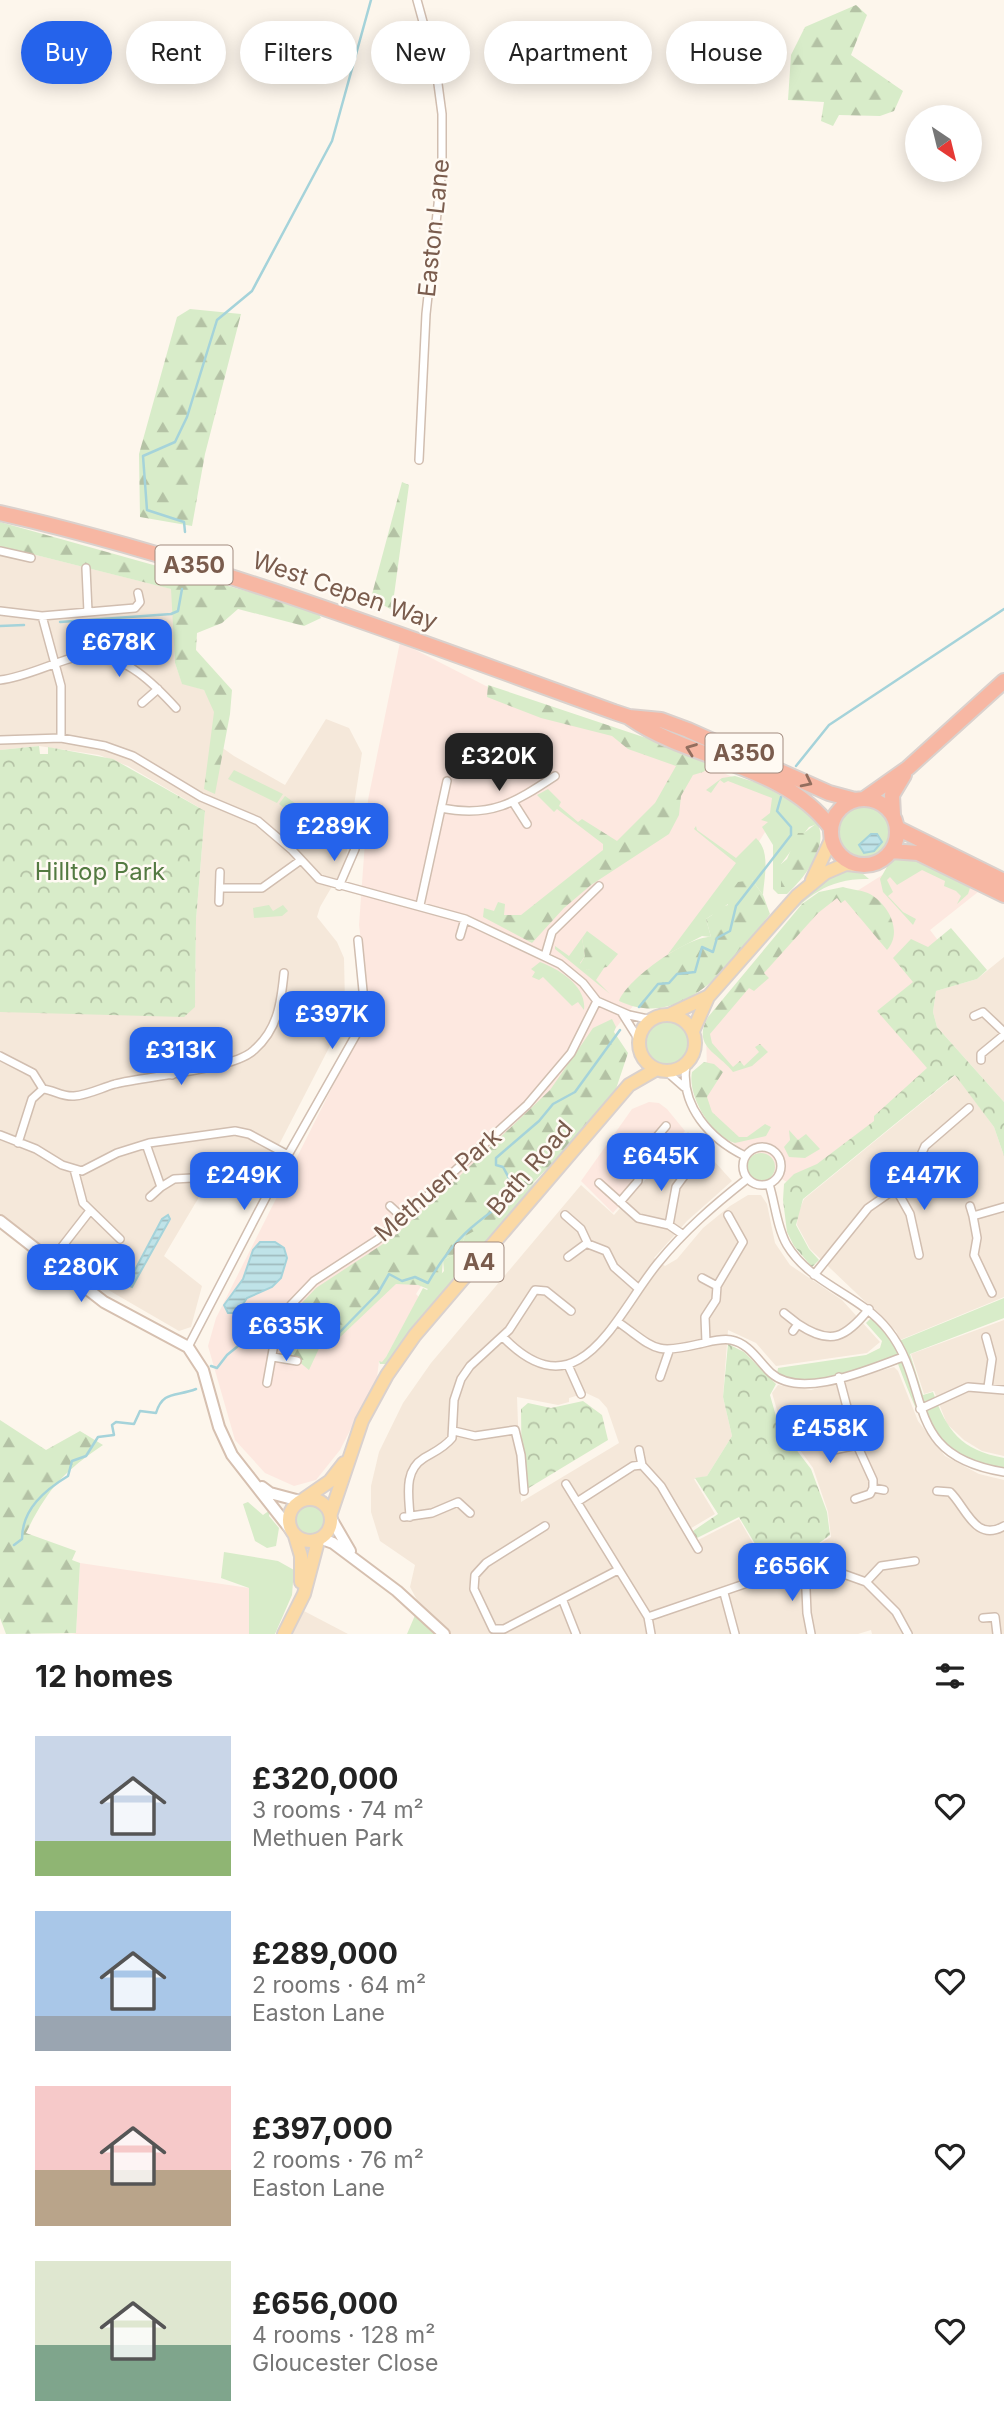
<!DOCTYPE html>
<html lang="en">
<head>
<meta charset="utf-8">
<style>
	body { margin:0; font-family:Inter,sans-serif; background:#f6f6f6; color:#222; height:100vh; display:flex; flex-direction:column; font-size:26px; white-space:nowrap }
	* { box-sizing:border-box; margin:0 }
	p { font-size:23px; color:#767676 }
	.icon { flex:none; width:38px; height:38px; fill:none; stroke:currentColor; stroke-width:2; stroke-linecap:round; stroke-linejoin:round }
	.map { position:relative; height:1634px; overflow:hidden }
	.details { display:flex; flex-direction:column; background:#fff; flex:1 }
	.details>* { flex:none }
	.banner { position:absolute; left:21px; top:21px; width:962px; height:63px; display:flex; gap:14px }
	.needle { width:46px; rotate:145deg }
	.controls { position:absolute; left:905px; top:105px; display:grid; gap:14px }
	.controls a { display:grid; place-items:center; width:77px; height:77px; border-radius:50%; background:#fff; box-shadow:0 4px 18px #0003; font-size:35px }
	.price { position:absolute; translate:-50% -60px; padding:0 16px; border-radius:14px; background:#2563eb; color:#fff; font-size:23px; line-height:46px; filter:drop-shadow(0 2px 4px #0008) }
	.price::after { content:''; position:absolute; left:50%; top:42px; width:21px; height:16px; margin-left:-10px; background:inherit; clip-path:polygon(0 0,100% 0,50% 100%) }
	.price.selected { background:#222; color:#fff }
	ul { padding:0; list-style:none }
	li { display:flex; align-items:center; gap:21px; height:175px; padding:0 35px }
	li span { display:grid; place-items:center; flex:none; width:196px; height:140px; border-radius:0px; color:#555 }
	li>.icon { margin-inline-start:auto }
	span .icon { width:84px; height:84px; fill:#fffc; stroke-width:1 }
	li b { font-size:30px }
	h2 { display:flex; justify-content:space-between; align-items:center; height:84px; padding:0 35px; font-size:30px }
	.pill { padding:0 24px; border-radius:32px; background:#fff; box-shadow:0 4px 18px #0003; font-size:24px; line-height:63px }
	.pill.selected { background:#2563eb; color:#fff }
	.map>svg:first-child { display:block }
</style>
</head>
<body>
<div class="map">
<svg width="1004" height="1634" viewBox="0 0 1004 1634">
	<defs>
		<pattern id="forest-firs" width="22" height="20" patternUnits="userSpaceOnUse" patternTransform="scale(1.75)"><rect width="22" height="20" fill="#d8ecc9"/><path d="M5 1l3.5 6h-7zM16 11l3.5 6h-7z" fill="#b4c2a5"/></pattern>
		<pattern id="park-crowns" width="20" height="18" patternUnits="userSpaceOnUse" patternTransform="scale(1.75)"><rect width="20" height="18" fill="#d8ecc9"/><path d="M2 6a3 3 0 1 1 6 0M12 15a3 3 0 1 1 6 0" fill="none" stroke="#b4c2a5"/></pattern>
		<pattern id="water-rules" width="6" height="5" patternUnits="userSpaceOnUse" patternTransform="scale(1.75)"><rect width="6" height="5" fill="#bfe3e8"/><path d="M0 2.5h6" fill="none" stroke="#a0bbbe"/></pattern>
	</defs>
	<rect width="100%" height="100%" fill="#fdf6ec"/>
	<path fill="#f5e8da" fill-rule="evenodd" d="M0,546L172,589L175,663L182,683L204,690L214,709V742L234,756L285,785L326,719L349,728L362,753L345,864L320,907L317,917L337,942L344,958L345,1004L333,1040L251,1199L205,1187L164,1256L202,1286L191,1327L179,1331L67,1266L0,1215V1012L195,1007L196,920L205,811L128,766L99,755L39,746L0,750Z
		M1004,957V1102L937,1027L933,1012L936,991L977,979Z
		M956,1075L994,1127L1004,1156V1297L900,1340L896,1331L810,1249L797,1225L798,1213L804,1199Z
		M688,1132L732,1181L687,1221L654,1258L665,1266L677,1259L703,1228L730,1206L748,1195H761L767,1204L775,1243L790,1265L842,1300L880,1342L867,1353L776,1366L756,1343L728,1330L723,1397L732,1436L707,1476L694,1479L715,1514L688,1530L692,1539L698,1540L739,1519L769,1571L771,1581L787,1575L805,1552L831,1537L828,1512L813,1468L781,1424L772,1393L778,1385L811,1390L894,1367L898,1371L918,1421L945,1456L979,1474L1004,1480V1634H872L871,1630L858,1634H450L423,1611L410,1587L415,1565L380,1541L371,1512V1486L379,1452L403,1403L431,1363L581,1185L614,1215ZM586,1393L599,1399L607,1408L619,1443L521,1502L517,1397L558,1405L569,1402V1398Z
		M1004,1320V1456L982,1451L964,1440L947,1424L934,1391L924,1394L911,1354Z
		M304,1611L348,1634H292Z"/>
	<path fill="#fde8e0" d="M400,642L486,686L680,753L785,801L749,857L552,1110L542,1099L416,1294L419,1297L386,1357L382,1363L379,1361L377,1378L340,1450L316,1480L294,1486L265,1473L235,1440L208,1346L216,1318L361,1030L368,999L359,925L368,800Z
		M903,862L923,863L978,892L930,930L951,957L899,1005L941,1063L907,1099L796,1187L760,1167L729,1139L698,1099L707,1072L706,1030L825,896H849Z
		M649,1102L659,1103L667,1109L685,1131L613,1213L581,1181L632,1109Z
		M80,1563L249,1588V1634H72L76,1633Z"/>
	<path fill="#d8ecc9" d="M234,770L283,794L277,803L228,779Z
		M735,776L761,784L788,800L790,797L820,826L817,824L809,827L781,864V886L794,887L787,894H778L773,889V845L762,827L768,822L761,820L770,813L772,798L728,781L724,783L720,780L711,793L706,790L722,778Z
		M285,796L299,806L293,815L279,804Z
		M835 833a28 28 0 1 1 56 0a28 28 0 1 1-56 0Z
		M696,826L697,830L736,858L756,838C771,851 764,878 763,895L752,880L728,904L706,919L711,937L702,936L668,954L736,863L694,829Z
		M916,857L971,885L968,894L957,904L961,896L956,891L944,886L945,881L922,870L897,885L890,877L887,880L893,892L888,896L903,912L916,919L913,925L883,892L880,879L891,860Z
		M847,871L862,873L869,879C829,878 806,896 781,925C795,901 818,877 847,871Z
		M269,905L273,911L283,905L288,911L282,916L254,918L253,908Z
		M582,938L585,956L580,963L587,970L606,965L596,980L610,994L555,949V946L569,956Z
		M540,962C559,969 587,986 584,1010L578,1002L572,1006L543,977L539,980L532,977L535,972L531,969Z
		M645 1044a22 22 0 1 1 44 0a22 22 0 1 1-44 0Z
		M747 1167a14 14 0 1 1 28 0a14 14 0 1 1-28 0Z
		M566,1154L389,1364H380L379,1361L382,1362L386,1357L423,1288L427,1290L444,1271L443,1260L459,1252L465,1236L523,1193Z
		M1004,1298V1318L910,1354L923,1395L933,1392C947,1431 961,1450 1004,1458V1476C934,1463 921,1424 898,1364C869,1372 802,1399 776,1380L778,1368L866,1355L880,1348L882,1341L866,1323L870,1319L884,1322L899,1341Z
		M248,1502L263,1515L270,1510L269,1516L279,1528L276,1546L267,1548L255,1541L243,1504Z
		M295 1520a16 16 0 1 1 32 0a16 16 0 1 1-32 0Z
		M224,1552L278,1561L294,1570L292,1595L275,1634H249V1588L221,1578Z
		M416,1613L439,1634H407Z"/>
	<path fill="url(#forest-firs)" d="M856,5L867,15L851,55L903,91L894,111L880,116L839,115L833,126L821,121L824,102L788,100L791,55L805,27Z
		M190,309L241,314L205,454L192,526L140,517L139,454L177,317Z
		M402,482L409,485L392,610L371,598Z
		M0,522L317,611L321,618L304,626L238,609L222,623L197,633L196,650L232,690L230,714L215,794L204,789L214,712L204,690L182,684L175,663L171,589L0,546Z
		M488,685L718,762L703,772L693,775L681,796L679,815L669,834L591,885L564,908L532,943L483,917L484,908L494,911L498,902L505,904L504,915H521L603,850V844L557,809L554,812L537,795L548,789L561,802L559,806L578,822L582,819L617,841L655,803L676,766L628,749L612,736L541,718L487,697Z
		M817,823C829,843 808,873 794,887H781V864L787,859L798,833H804Z
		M752,880L763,895L770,914C734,960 685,1032 619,1001C628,978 688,936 711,937L706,919L712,915L714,909L728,905L727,896L738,882Z
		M843,887C852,890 863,890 870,894C889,905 903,932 887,950L845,900L841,903L837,898L818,913L764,973L769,978L754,991L749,988L710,1034L712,1043L733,1067L740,1061L744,1066L759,1052L755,1047L760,1044L768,1052L752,1066L733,1072C719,1053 691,1047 708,1017L802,904L819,892Z
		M587,931L618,954L607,967L587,970L579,966L585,956L582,938Z
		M612,1019L616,1027L614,1032L628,1053L615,1092L599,1115L500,1217L465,1236L459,1252L443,1260L441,1284L433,1291L418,1285L396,1284L336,1341L323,1340L309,1370L293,1357V1353L290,1357L284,1355L281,1348L298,1307L316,1288L392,1238L447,1188L550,1090L593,1028Z
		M704,1062L714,1064L723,1072L707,1097L712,1112L739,1137H747L765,1124L771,1127L766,1136L735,1143C711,1136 687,1095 692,1072Z
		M789,1130L798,1140L806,1134L820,1149L805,1158L789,1157L784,1147L790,1140Z
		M0,1420L46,1450L80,1431L103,1445C63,1472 47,1490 26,1533L76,1551L72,1560L80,1563L76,1633L6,1634L0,1618Z"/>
	<path fill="url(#park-crowns)" d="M39,746L40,754H48V747L113,759L205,811L196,920L195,1007L184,1017L0,1012V750Z
		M951,928L987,970L977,979L936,991L933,1012L937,1027L1004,1102V1156L994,1127L955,1075L803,1199L796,1225L809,1249L819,1260L812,1267L794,1246L787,1232L783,1200L784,1184L794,1174L817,1164L874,1121V1116L927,1068L877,1011L913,982L893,958L911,939L928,947Z
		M728,1344L744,1352L776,1384L770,1395L779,1427L811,1469L827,1512L830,1535L799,1558L786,1560L787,1569L773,1574L739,1517L695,1539L690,1533L718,1514L695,1478L707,1476L732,1436L723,1397Z
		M583,1401L602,1415L608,1440L522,1492L521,1409L528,1403L551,1408Z"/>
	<path fill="url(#water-rules)" stroke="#a5d3da" stroke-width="2" d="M871,834H877L882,842L874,851L864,853L859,845Z
		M168,1215L170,1219L132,1287L127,1285L162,1219Z
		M260,1242H275L284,1248L287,1258L281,1278L272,1287L247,1298L237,1313H228L224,1305L243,1279L253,1250Z"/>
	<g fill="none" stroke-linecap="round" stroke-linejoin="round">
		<path stroke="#a5d3da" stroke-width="2.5" d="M185,532L184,522L147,510L143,456L175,442L187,417L217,320L252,291L332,141L371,0
			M60,622L171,614L178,611L182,589
			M0,626L24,625
			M796,766L829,725L1004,609
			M639,1007L658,984L669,983L677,974L695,972L702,947L713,952L717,938L730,931L736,906L791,835V827L777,811L781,797
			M211,1366L217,1368L227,1355L271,1319L336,1336L378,1293L389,1274L402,1281L415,1277L428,1283C454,1237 475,1223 517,1193L503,1167L496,1165V1158L539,1121L553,1104L575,1092L620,1030
			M14,1545L22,1539C22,1509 45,1490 68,1476L72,1461L86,1456L98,1437L114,1435L112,1425L116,1422L134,1424L140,1411L156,1413C163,1390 176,1397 196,1389"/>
		<defs>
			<path id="street" d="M417,0L436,69L442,114V168L426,314L419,460
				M0,551L31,558
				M86,568L88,612
				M0,611L42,616L135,608L140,602L138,593
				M42,616L61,686V738
				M0,680C30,677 67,655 90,655C125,654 155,685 176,708
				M142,703L158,689
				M0,740L61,738L105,746L133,756L201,797L258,821L292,850L319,879L465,919L560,964L583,983L597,1001L629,1015L652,1020
				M513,802L527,824
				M441,808C491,818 514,803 555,776
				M339,886L355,849L357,832
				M220,888H262L301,860
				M219,902L220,872
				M420,905L447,781
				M460,936L465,919
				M545,956L552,932L599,886
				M622,1013L639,1040
				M974,1016L983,1012L1004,1032
				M0,1056L33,1073L43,1089
				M981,1060V1054L1004,1035
				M686,1065C680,1106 710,1139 745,1156
				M667,1072L684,1087
				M172,1075L174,1042
				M0,1135L36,1149L62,1165L82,1171L117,1153L149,1143L235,1131L249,1134L288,1155
				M18,1143L32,1099L43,1089C54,1090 62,1097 74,1096C88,1095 101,1088 115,1084C146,1076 233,1070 254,1050C278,1029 281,1003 284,973
				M146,1144L161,1187L150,1197
				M743 1166a19 19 0 1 1 38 0a19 19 0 1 1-38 0Z
				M74,1169L83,1203L120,1239
				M599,1183L638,1218L669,1225L682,1234
				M769,1184C775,1203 777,1228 787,1245C811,1285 860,1294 888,1330C934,1388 900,1455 1004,1472
				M161,1187L174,1179L192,1178
				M896,1189L910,1214L919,1255
				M620,1202L638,1181V1174L631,1167L666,1126
				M390,1206L403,1218
				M970,1206L973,1216
				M565,1215L581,1229L588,1244L606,1251L614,1267L639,1289
				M669,1225L676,1187L684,1176
				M61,1248L89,1212
				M568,1257L587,1243
				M814,1275L868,1208L911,1178L925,1146L969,1108
				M702,1278L717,1286
				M992,1293L974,1255L977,1238L973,1216L1004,1207
				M784,1313L798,1324
				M618,1322C655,1348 653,1355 699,1344C709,1342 721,1338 731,1340C749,1343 759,1362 771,1373C801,1400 869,1369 903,1357
				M793,1331L798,1324C831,1346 845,1338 869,1309
				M503,1337C579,1416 616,1314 658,1263C685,1230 714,1205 747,1179
				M986,1337L992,1359L988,1387
				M706,1342L705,1317L716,1300L717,1286L743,1242L728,1215
				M188,1347L288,1155L357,1033L364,1001L358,940
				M273,1357L297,1361
				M568,1365L581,1394
				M660,1377L669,1351
				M839,1377L857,1445L873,1480V1488
				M267,1383L274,1344L291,1305L314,1281L377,1240L403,1218L527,1105L571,1053L597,1001
				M920,1409L968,1387L1004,1390
				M454,1431L475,1436L515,1430L521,1455L524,1491
				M826,1441L829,1451L857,1445
				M639,1450L642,1465
				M566,1484L648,1617L651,1634
				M937,1491L950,1492C966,1507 975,1543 1004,1526
				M855,1499L870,1494L873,1488L884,1490
				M577,1502L633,1466L642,1465L661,1486L698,1549
				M404,1517L432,1513L458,1502L470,1513
				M410,1517C409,1496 403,1471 424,1458C434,1452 444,1448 452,1438L454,1400L461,1379L470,1366L509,1330L535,1290L546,1291L571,1311
				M545,1526L486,1563L475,1575L474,1589L493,1629H504L618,1570
				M805,1567L807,1613L811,1634
				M866,1582L881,1566L915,1561
				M724,1593L735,1634
				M563,1601L576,1634
				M648,1617L785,1570L821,1566L866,1582L896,1612L908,1634
				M983,1618L995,1617L997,1634"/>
			<path id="secondary" d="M0,1221L104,1302L188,1347L203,1370L219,1427L232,1455L290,1529
				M262,1487L270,1493L300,1501
				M332,1520L350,1551
				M322,1539L333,1543L397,1591L444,1634"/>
			<path id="primary" d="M812,880L832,838
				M671,1014L707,997
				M639 1043a28 28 0 1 1 56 0a28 28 0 1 1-56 0Z
				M693,1031L708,997L797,896L825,873L846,864L858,865
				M289 1520a21 21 0 1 1 42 0a21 21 0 1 1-42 0Z
				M304,1499L330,1481L344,1463
				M331,1513L362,1421L387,1375L415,1335L629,1085L655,1070
				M295,1536L301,1556V1582
				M284,1634L304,1594L318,1541"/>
			<path id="highway" d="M0,513C211,561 411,639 614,712L629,717L661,720L688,730L829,793L855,800
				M630,718C692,761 784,764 831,828
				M864,799L908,768L1004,681
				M831 832a33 33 0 1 1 66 0a33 33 0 1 1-66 0Z
				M893,815L892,795L904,775
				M897,828L1004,881
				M891,851L918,853L1004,895"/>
		</defs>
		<use href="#street" stroke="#d1beb0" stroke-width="10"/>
		<use href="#secondary" stroke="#d6c0b0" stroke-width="14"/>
		<use href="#primary" stroke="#dad1cd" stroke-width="16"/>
		<use href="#highway" stroke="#dad1cd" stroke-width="18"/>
		<use href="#street" stroke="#fff" stroke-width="7"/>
		<use href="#secondary" stroke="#fff" stroke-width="10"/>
		<use href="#primary" stroke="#fbd9a5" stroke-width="12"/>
		<use href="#highway" stroke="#f7b7a3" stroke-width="14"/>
	</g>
	<defs><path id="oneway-chevron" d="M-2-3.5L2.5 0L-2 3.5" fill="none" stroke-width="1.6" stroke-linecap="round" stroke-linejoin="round" transform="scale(1.75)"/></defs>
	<g stroke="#936e5e">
		<use href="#oneway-chevron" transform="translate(691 749) rotate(-159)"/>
		<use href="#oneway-chevron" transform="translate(807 782) rotate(27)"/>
	</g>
	<g text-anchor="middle" stroke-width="5" stroke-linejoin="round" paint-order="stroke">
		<g fill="#fffaf3" stroke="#a28b7f" stroke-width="2">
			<rect x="155.5" y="545.5" width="77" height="39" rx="5"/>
			<rect x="705.5" y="733.5" width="77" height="39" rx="5"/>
			<rect x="454.5" y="1242.5" width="49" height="39" rx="5"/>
		</g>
		<g font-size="23" font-weight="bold" fill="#7a5c4d">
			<text x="194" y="573">A350</text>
			<text x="744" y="761">A350</text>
			<text x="479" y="1270">A4</text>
		</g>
		<g font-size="24" fill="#7a5c4d" stroke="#fffaf3">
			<text transform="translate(434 228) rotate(-84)" y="8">Easton Lane</text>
			<text transform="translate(345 591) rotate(19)" y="8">West Cepen Way</text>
			<text transform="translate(530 1168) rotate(-49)" y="8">Bath Road</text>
			<text transform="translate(438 1185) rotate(-41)" y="8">Methuen Park</text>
		</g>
		<g font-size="24" fill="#537a41" stroke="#fffaf3">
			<text x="100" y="880">Hilltop Park</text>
		</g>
	</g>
</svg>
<div class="controls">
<a><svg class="needle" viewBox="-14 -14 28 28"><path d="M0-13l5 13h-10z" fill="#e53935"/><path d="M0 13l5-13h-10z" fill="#767676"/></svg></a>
</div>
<b class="price" style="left:119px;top:679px">£678K</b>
<b class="price selected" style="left:499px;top:793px">£320K</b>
<b class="price" style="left:334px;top:863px">£289K</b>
<b class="price" style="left:332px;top:1051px">£397K</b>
<b class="price" style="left:181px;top:1087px">£313K</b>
<b class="price" style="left:661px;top:1193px">£645K</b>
<b class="price" style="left:244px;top:1212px">£249K</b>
<b class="price" style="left:924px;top:1212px">£447K</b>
<b class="price" style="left:81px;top:1304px">£280K</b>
<b class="price" style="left:286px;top:1363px">£635K</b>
<b class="price" style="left:830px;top:1465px">£458K</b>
<b class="price" style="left:792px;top:1603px">£656K</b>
<div class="banner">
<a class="pill selected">Buy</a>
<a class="pill">Rent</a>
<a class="pill">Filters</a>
<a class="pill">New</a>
<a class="pill">Apartment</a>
<a class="pill">House</a>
</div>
</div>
<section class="details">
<h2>12 homes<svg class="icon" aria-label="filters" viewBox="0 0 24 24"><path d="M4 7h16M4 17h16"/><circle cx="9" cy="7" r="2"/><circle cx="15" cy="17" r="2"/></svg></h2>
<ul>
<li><span style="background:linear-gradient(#c9d6e8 75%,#8fb573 0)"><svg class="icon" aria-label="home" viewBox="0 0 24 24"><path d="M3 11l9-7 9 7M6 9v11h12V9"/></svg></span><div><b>£320,000</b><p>3 rooms · 74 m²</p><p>Methuen Park</p></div><svg class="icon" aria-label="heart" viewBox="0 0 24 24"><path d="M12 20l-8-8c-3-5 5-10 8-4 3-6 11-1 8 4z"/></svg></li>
<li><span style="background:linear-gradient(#a9c7e8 75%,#9aa5b1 0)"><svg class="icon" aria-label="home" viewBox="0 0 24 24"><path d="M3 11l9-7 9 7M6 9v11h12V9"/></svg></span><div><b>£289,000</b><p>2 rooms · 64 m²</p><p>Easton Lane</p></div><svg class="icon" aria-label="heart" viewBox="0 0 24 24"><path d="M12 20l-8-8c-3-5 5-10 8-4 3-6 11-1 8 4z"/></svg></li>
<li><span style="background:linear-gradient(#f6c9c9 60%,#b9a48a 0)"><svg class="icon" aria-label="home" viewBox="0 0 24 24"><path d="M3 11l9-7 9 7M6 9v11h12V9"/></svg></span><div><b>£397,000</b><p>2 rooms · 76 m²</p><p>Easton Lane</p></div><svg class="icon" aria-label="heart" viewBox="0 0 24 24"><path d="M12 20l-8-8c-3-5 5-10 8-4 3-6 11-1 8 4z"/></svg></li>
<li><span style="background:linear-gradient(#dfe7d0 60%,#7fa58c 0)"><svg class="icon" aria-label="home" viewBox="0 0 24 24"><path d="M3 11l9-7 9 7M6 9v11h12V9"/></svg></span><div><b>£656,000</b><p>4 rooms · 128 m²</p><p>Gloucester Close</p></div><svg class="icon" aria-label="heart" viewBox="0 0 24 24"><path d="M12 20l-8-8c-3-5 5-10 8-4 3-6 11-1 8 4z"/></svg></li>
</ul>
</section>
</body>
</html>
